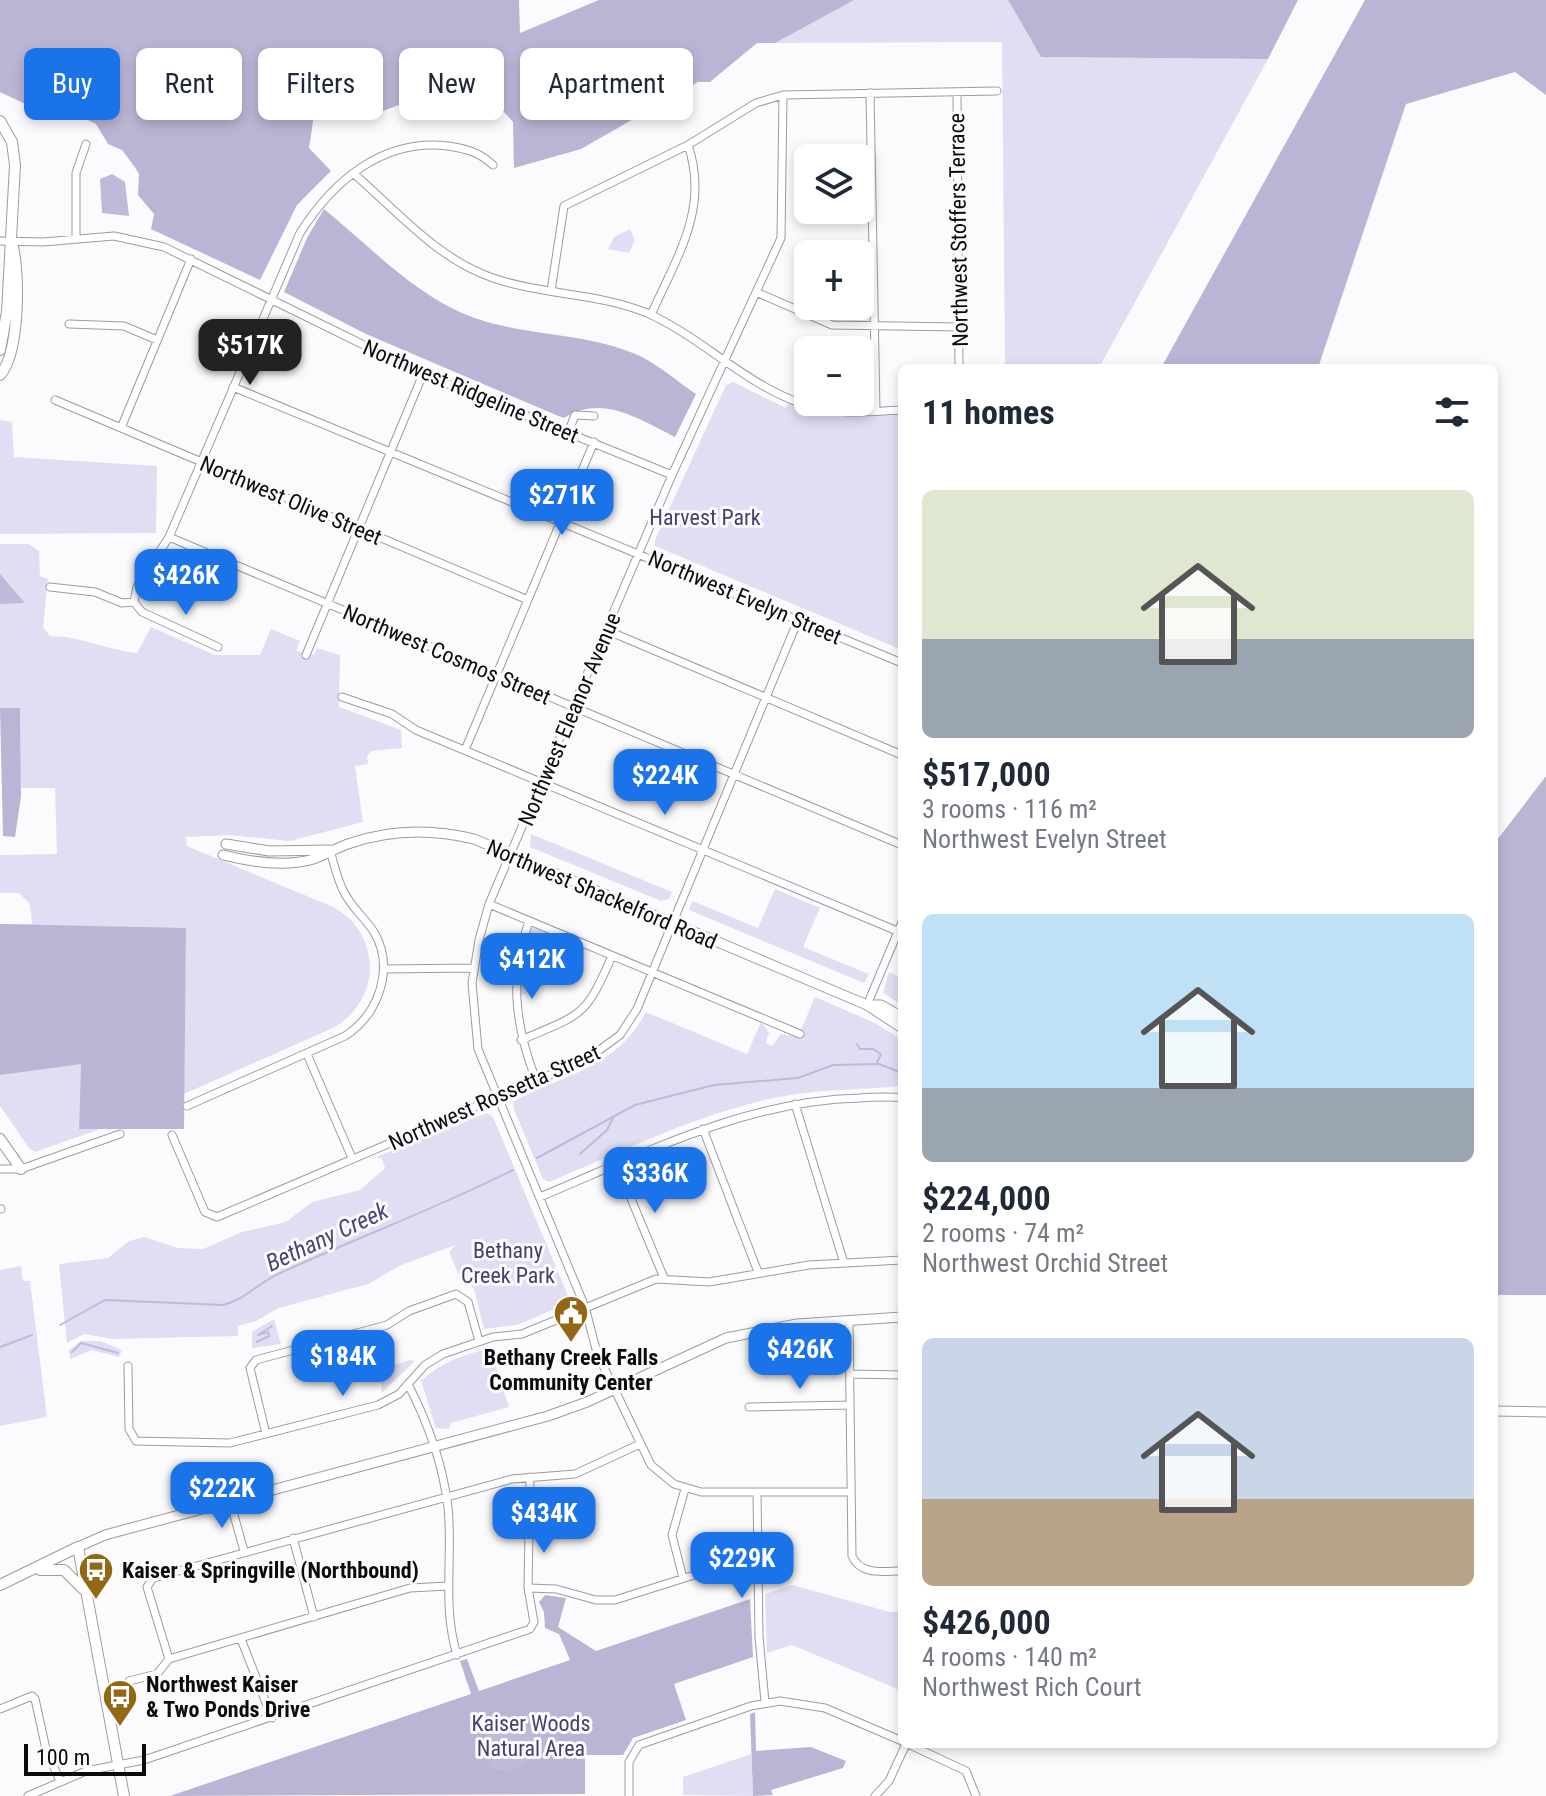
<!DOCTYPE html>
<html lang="en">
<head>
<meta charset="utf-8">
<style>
	body { margin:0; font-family:"Roboto Condensed",sans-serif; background:#f2f2f3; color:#1f2937; height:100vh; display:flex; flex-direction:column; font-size:30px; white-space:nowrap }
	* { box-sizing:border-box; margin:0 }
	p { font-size:26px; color:#747a83 }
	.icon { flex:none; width:44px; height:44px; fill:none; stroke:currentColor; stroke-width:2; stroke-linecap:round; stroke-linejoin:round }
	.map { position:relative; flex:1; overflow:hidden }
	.panel { position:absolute; left:898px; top:364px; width:600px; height:1384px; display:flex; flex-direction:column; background:#fff; border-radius:12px; box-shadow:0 4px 12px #0003 }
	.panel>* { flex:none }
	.hud { position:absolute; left:24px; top:48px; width:754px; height:72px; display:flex; gap:16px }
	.buttons { position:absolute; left:794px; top:144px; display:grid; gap:16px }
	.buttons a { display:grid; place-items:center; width:80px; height:80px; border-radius:12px; background:#fff; box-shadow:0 4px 12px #0003; font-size:40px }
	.scale { position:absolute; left:24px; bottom:20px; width:122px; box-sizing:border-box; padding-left:8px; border:4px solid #0b0b0d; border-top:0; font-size:22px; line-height:28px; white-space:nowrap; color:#0b0b0d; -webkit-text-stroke:6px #fbfbfe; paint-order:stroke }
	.price { position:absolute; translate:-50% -68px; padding:0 18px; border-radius:16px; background:#1a73e8; color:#fff; font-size:26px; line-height:52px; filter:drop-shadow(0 2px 4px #0008) }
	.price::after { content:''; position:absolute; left:50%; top:48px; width:24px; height:18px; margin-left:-12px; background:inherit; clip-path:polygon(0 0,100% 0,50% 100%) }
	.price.selected { background:#222; color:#fff }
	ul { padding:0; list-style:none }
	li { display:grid; align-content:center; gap:16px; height:424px; padding:0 24px }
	li span { display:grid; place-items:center; height:248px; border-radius:12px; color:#555 }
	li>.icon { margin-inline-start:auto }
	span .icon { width:144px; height:144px; fill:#fffc; stroke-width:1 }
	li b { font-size:34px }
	h2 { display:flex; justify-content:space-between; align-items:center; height:96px; padding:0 24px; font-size:34px }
	.tag { padding:0 28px; border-radius:12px; background:#fff; box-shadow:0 4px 12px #0003; font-size:28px; line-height:72px }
	.tag.selected { background:#1a73e8; color:#fff }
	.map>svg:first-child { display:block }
</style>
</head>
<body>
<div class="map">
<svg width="1546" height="1796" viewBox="0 0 1546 1796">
	<rect width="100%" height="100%" fill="#fbfbfe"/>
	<path fill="#e1def4" d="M850,0H1008L1041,57L1268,59L1099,368H1005L1002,42L775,43Z
		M630,229L635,240L629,253L608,249L614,237Z
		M733,382L786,408L791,398L825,409L902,410V650L655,546V540L726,385Z
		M0,420L12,422L14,457L157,466L156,533L0,534Z
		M0,544H29L39,551L40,576L48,579L43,627L50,636C80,636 106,650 137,653L151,627L215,655H260L271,629L300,641L296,651L314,655L317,648L340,655L339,707L401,730L402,748L371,751L367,756L368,764L355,766L363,822L290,841L229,835L186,837L187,846L331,906C382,931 383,1000 333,1028L184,1094L186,929L86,926L79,1129H100L35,1152L29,1148L0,1106V924H32L30,904L19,893H0V855L57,854L55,788H21L20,709L0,708Z
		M531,834L672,892L669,899L661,901L530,847Z
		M775,889L820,908L803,947L869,974L864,983L689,910L692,901L758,928Z
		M537,927L574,943L558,978L518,997L519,967L530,929Z
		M889,972L902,978V1005L883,993Z
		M815,997L877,1024L902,1040V1086C859,1090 816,1089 774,1098C695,1115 623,1151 549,1182L543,1179L513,1107L514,1101C567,1073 615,1069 646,1012L747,1054L761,1022L769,1032L766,1043L772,1046L781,1034L798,1037Z
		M487,1113L493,1117L569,1298L566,1304L517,1325L484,1329L474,1288L460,1278L449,1252L456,1245L401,1265L368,1284L279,1308L256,1321L238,1326V1336L113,1339L84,1334L67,1343L59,1264L108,1258L129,1241L144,1237L178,1248L203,1249L242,1232L286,1222L312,1202L360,1190L385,1168L382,1159L376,1157Z
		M21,1266L23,1281H30L47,1417L0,1426V1270Z
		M274,1319L281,1344L252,1348V1332Z
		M81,1341H100L122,1350L119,1357L92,1350L70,1359L69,1350Z
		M490,1348L509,1407L451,1423L449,1429L436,1428L421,1381C440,1363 465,1354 490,1348Z
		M410,1360L415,1361L382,1393L379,1370Z
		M792,1585L890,1612H902V1691L792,1645L767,1653L765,1594Z
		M751,1754L753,1796L683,1795V1777Z"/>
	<path fill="#b9b5d4" d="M0,0H519L520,33L599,0H854L775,43H757L710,82H698L581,149L514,168L513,122L504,112L407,102L375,114L327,107L314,115L309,148L331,171L297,205L260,280L151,229L154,214L138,195L139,174L134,166L122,150L108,144L96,124L65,109L34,108L0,92Z
		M1008,0H1298L1268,59L1041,57Z
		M1365,0H1546V95L1515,72L1406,104L1318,368H1161Z
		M324,209C371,247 414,295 472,317C526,337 587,332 640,356C660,366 678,382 696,394L675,437C638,419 603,394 564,418L556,415L366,334L284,292L307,238Z
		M0,708H20L21,796L15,837L3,836Z
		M1546,776V1295H1494V844Z
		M0,924L186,928L184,1129H79L81,1064L0,1075Z
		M545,1595L566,1598L558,1627L596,1651L750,1599L753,1657L674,1684L686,1720L633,1738L623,1755H585V1794L170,1796L471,1694L460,1661L467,1659L479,1691L570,1660L559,1634L545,1628L544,1612L539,1602Z
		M755,1712L756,1751L811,1747L846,1761L843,1768L771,1790L773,1795L753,1796L750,1714Z"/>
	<path fill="#bebbda" d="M112,174L125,182L129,216L102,213L100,179Z
		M0,574L25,603L0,604Z
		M506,1721H515L533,1730V1755C520,1770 510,1775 491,1767L486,1758L485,1730L501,1726Z"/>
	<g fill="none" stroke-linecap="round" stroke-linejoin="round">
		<path stroke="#bebbda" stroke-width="2" d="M857,1044L860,1049H873L881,1054L877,1063
			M580,1154L607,1130L613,1118
			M537,1158L635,1105L714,1085L798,1078L833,1065L879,1064L902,1073
			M60,1325L105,1300L223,1305C244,1300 256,1285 276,1275C354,1239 435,1209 513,1170
			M257,1342L269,1336L268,1332L258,1335L272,1326
			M0,1347L32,1335
			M72,1352L81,1343L118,1353"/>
		<defs>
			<path id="minor" d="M957,92L959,368
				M870,93L876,411
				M783,95L781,238L672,475L489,904L479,940L472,983L478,1049L585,1307L597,1353L651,1465L674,1484L701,1492H850
				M353,173C396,210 437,259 493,278C543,295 598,293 647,313C706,339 753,393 817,408C844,415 874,411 902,410
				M76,237V173L86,144
				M0,241L43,242L114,236L164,247L423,374L672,475
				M551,291L564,206L688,145L756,103L783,95L997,91
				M756,292L832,325L959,327
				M651,315C676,258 710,209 688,145
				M69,324L124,326L157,340
				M233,387L902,663
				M55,400L528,600
				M121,428L191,259
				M568,433L575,415L594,416
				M169,537L902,845
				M50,587L95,592L122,603L134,602
				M134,602L137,587L169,537L300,233C333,181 383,138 448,146C467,149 479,152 493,165
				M134,602L142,612L218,647
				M606,630L902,755
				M306,655L423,374
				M342,697L392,714L416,730L902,933
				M465,750L594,442
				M489,904L800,1034
				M529,921C509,977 515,1026 536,1080
				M384,969L474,968
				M867,1005L902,922
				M521,1040C582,1014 585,1018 612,956
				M307,1054L352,1158
				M795,1104L844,1263
				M187,1106L345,1036C379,1014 395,968 374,932C365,918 351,907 344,892C337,879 334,864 330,850
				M703,1129L758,1272
				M172,1135L205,1212L217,1217L587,1059L620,1035L637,1009L798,620
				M617,1165L664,1278
				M0,1169H21L120,1134
				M540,1197C643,1154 745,1101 859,1098C873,1097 888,1096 902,1098
				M0,1209H1
				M849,1320L852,1556C861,1576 883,1571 902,1571
				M128,1366L129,1429L136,1441L230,1443L378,1405L399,1394L425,1365L443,1354L493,1337L522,1334L656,1279L709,1282L809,1265L902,1260
				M850,1374L902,1375
				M408,1384C427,1421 443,1465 448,1507C453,1557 442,1606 457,1655
				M749,1407L850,1405
				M266,1434L250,1368L256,1360L387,1325L409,1311L456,1294L468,1302L479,1341
				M757,1492L759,1637L765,1702
				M230,1501L244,1551
				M293,1538L314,1617
				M683,1578L672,1535L685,1489
				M528,1588L556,1589L596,1600H615L710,1570L757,1569
				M241,1639L272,1718
				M169,1659L147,1587L153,1578L512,1479L575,1474L640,1444
				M169,1659L410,1588L448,1586
				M129,1681L157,1674L169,1659
				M0,1709L32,1696L35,1699L46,1749L60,1781
				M908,1744L966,1771L976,1796
				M28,1796L86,1771L144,1760L530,1629L534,1622L528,1588L530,1477
				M629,1796V1762L639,1745L751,1706L780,1701L825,1708L902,1741
				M875,1796L889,1781L906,1744"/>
			<path id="tertiary" d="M226,844L269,851L330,850
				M223,855C251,862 282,867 310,860C324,856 337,847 351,843C392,829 433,829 474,839L867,1005L902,1028
				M868,1005H881L902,1017
				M1494,1411L1546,1412
				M78,1547L105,1535L548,1416L587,1402L726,1338L797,1324L902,1317"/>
			<path id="secondary" d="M0,121L12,142L15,165L7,312L0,350
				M0,375C20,353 20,271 12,243
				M0,1139L21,1169
				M40,1570H64L83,1589
				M0,1585L78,1547L124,1796"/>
		</defs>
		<use href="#minor" stroke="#9c9ba1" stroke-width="9"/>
		<use href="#tertiary" stroke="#9c9ba1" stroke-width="11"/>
		<use href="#secondary" stroke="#9c9ba1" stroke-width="12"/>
		<use href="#minor" stroke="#fff" stroke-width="7"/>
		<use href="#tertiary" stroke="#fff" stroke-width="9"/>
		<use href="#secondary" stroke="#fff" stroke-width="10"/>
	</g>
	<defs>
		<symbol id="civic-pin" viewBox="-11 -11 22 30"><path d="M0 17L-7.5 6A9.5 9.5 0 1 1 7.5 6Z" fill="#946714" stroke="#fbfbfe"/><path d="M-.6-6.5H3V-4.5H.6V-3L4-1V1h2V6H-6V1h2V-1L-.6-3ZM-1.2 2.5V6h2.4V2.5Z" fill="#fff"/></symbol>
		<symbol id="bus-pin" viewBox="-11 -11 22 30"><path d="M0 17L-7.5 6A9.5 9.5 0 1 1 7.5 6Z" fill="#946714" stroke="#fbfbfe"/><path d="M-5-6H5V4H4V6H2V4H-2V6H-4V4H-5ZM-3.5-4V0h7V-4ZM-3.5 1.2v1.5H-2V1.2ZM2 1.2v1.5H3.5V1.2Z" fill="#fff"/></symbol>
	</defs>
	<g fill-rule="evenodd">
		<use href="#civic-pin" x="551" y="1293" width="40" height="54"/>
		<use href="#bus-pin" x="76" y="1550" width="40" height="54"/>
		<use href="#bus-pin" x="100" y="1677" width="40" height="54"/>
	</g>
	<g text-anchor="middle" stroke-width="6" stroke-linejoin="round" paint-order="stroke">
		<g font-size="22" fill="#0b0b0d" stroke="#fbfbfe">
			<text transform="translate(958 230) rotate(-91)" y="8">Northwest Stoffers Terrace</text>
			<text transform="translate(471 391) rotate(23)" y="8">Northwest Ridgeline Street</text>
			<text transform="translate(291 500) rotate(23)" y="8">Northwest Olive Street</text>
			<text transform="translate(745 597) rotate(23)" y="8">Northwest Evelyn Street</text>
			<text transform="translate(447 654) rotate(23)" y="8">Northwest Cosmos Street</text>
			<text transform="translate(569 719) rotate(-67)" y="8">Northwest Eleanor Avenue</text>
			<text transform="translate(602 894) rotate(23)" y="8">Northwest Shackelford Road</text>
			<text transform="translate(494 1097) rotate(-24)" y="8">Northwest Rossetta Street</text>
		</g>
		<g font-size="22" fill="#473f6b" stroke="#fbfbfe">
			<text x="705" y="525">Harvest Park</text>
			<text x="508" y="1258">Bethany<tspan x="508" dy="25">Creek Park</tspan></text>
			<text x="531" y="1731">Kaiser Woods<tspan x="531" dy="25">Natural Area</tspan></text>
		</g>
		<g font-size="22" font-weight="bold" fill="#0b0b0d" stroke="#fbfbfe" text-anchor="start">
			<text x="571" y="1365" text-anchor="middle">Bethany Creek Falls<tspan x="571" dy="25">Community Center</tspan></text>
			<text x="122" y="1578">Kaiser &amp; Springville (Northbound)</text>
			<text x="146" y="1692">Northwest Kaiser<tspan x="146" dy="25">&amp; Two Ponds Drive</tspan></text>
		</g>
		<g font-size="24" font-style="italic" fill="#4d4572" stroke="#fbfbfe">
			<text transform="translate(327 1237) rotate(-25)" y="8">Bethany Creek</text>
		</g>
	</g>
</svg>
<div class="buttons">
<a><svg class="icon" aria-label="layers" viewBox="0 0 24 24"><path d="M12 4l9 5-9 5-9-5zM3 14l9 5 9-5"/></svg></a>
<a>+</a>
<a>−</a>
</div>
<div class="scale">100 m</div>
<b class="price selected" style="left:250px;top:387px">$517K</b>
<b class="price" style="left:562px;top:537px">$271K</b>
<b class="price" style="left:186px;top:617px">$426K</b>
<b class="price" style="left:665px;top:817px">$224K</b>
<b class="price" style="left:532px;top:1001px">$412K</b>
<b class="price" style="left:655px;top:1215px">$336K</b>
<b class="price" style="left:800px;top:1391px">$426K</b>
<b class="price" style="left:343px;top:1398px">$184K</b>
<b class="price" style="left:222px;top:1530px">$222K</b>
<b class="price" style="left:544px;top:1555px">$434K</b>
<b class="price" style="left:742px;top:1600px">$229K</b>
<div class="hud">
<a class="tag selected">Buy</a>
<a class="tag">Rent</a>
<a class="tag">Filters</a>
<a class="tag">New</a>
<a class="tag">Apartment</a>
</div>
<section class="panel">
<h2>11 homes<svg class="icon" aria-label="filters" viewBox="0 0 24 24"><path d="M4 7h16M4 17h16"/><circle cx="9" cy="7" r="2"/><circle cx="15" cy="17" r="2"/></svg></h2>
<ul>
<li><span style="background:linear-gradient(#dfe7d0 60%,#9aa5b1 0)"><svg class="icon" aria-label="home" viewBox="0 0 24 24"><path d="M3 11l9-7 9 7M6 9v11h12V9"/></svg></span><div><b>$517,000</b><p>3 rooms · 116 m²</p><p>Northwest Evelyn Street</p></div></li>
<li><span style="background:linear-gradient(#bfe0f5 70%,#9aa5b1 0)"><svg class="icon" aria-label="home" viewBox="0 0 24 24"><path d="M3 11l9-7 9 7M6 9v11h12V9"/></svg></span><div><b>$224,000</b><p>2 rooms · 74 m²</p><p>Northwest Orchid Street</p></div></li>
<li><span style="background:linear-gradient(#c9d6e8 65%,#b9a48a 0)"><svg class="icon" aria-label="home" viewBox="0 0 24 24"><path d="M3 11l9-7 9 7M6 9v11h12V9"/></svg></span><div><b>$426,000</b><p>4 rooms · 140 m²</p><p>Northwest Rich Court</p></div></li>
</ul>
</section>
</div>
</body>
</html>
